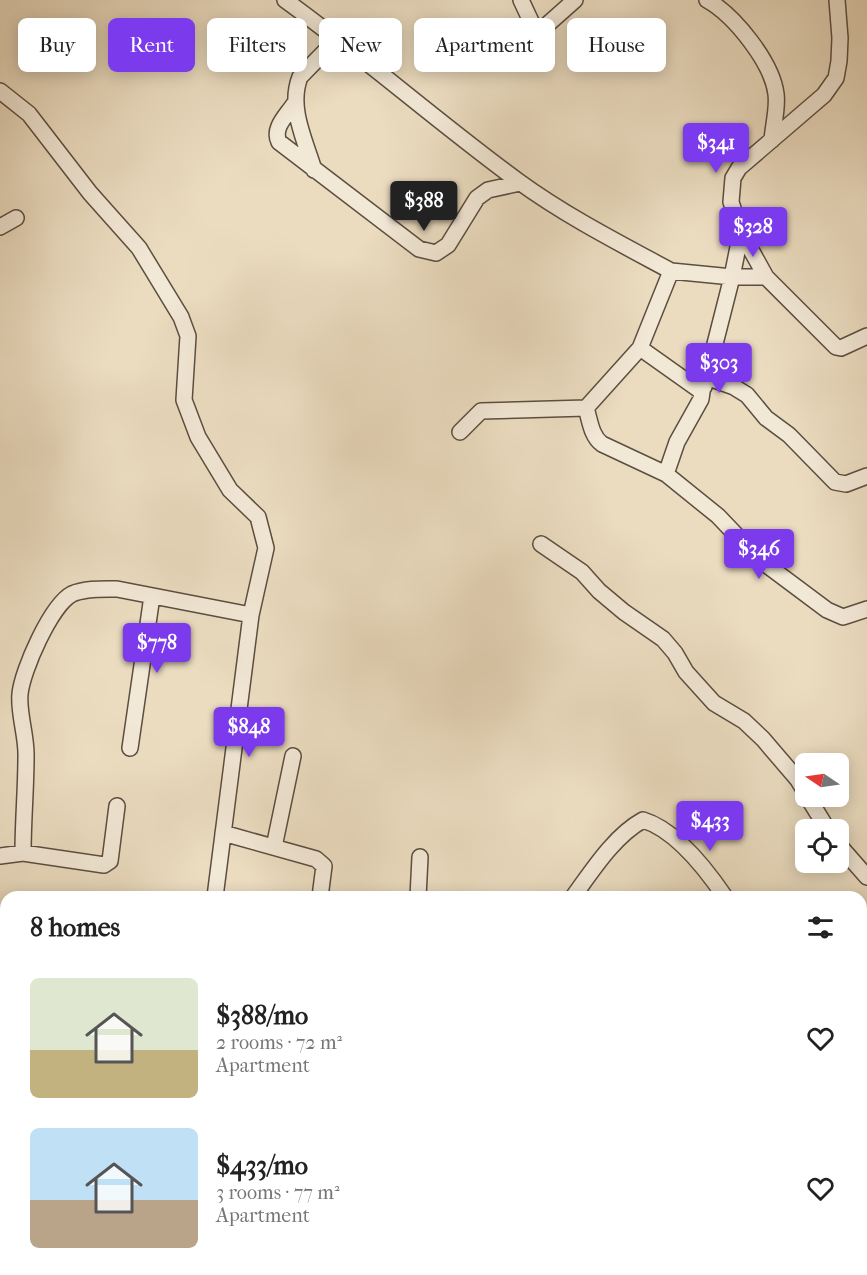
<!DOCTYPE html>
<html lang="en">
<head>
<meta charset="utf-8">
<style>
	body { margin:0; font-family:"IM FELL French Canon",serif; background:#f6f6f6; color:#222; height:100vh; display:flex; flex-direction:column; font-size:22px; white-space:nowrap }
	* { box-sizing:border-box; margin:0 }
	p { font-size:20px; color:#767676 }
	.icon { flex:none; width:33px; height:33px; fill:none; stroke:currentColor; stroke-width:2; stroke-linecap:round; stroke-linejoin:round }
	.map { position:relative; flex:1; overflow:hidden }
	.side { position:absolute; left:0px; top:891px; width:867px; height:384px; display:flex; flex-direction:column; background:#fff; border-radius:18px 18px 0 0; box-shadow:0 3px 15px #0003 }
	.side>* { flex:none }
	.banner { position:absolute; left:18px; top:18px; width:831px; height:54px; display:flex; gap:12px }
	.needle { width:39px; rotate:283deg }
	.buttons { position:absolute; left:795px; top:753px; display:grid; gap:12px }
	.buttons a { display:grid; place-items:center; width:54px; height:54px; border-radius:9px; background:#fff; box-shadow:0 3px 15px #0003; font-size:30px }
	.price { position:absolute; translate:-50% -51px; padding:0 14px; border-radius:6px; background:#7c3aed; color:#fff; font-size:20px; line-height:39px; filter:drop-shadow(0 2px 3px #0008) }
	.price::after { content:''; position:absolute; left:50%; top:36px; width:18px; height:14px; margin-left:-9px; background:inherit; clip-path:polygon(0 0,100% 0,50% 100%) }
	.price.active { background:#222; color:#fff }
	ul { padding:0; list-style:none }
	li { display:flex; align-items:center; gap:18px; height:150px; padding:0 30px }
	li span { display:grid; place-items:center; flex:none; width:168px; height:120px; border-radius:9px; color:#555 }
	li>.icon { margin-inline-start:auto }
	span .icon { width:72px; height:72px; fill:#fffc; stroke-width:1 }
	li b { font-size:26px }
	h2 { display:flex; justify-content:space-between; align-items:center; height:72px; padding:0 30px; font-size:26px }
	.tag { padding:0 21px; border-radius:9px; background:#fff; box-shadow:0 3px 15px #0003; font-size:21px; line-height:54px }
	.tag.active { background:#7c3aed; color:#fff }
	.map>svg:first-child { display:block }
</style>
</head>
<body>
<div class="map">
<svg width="867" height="1275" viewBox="0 0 867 1275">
	<rect width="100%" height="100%" fill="#ebdcc0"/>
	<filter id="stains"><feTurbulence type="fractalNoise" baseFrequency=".00333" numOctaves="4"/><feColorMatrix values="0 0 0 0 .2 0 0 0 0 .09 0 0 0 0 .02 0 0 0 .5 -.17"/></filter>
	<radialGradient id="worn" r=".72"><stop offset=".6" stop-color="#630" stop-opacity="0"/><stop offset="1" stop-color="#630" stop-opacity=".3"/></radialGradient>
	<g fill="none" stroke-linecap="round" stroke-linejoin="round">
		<defs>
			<path id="minor" d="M285,0C365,58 439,123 518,181C566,216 619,243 671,271
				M521,0L535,30L539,32L575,0
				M707,0C734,15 772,62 776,94C778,108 773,126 772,140
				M837,0L840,38L839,61L836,78L824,95L739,168L733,178L731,202L741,232L766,277L836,347L841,348L867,336
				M0,91L29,114L90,193L139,248L181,317L188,336L184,400L198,437L230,490L258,517L266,548L251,615L215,897
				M294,104C287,115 272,128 279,142L419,249L436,253L448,245L477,198L488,190L520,183
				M314,170C305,140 288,107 300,77L338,38
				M0,227L16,218
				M766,277H732L671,271L640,348L586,408C590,420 591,436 602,444L666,474L718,516L760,560L827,610L843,617L867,609
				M640,348L702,392L701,399L677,442L666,474
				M706,377L734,387L747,395L766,418L789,435L835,482L846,484L867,476
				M704,387L732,277L741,232
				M460,432L481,411L586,408
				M541,544L582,572L599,591L624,612L663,639L675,653L686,672L714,703L744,721L763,739L798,780L806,793
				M130,748L152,596
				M807,796L828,830
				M223,833L316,859L324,866L320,897
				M838,844L867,877
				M274,847L293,756
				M23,853C23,821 26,789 26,757C27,737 18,713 20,694C22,671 51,605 72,594C85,588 104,589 117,589L251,615
				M0,856L23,853L104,865L110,861L117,806
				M418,897L420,857
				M573,897C592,871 614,836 643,820C676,830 706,869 725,897
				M861,1029L867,1026
				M0,1068L6,1069
				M55,1275L56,1269
				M167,1275L169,1269
				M275,1275V1269
				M379,1275L380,1269"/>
		</defs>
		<use href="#minor" stroke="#5c4e40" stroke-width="18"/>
		<use href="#minor" stroke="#f2e8d6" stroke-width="15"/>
	</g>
	<rect width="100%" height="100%" filter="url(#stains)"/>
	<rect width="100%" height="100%" fill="url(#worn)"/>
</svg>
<div class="buttons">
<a><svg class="needle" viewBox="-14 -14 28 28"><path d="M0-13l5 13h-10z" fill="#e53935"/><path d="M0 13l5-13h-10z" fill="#767676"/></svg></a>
<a><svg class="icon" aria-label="locate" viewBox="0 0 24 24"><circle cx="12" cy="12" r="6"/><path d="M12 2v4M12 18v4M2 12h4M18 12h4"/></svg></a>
</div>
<b class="price" style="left:716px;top:174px">$341</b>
<b class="price active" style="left:424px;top:232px">$388</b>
<b class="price" style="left:753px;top:258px">$328</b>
<b class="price" style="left:719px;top:394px">$303</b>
<b class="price" style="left:759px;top:580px">$346</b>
<b class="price" style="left:157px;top:674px">$778</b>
<b class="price" style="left:249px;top:758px">$848</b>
<b class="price" style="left:710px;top:852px">$433</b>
<div class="banner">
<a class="tag">Buy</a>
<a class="tag active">Rent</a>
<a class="tag">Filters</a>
<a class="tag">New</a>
<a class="tag">Apartment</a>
<a class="tag">House</a>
</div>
<section class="side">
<h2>8 homes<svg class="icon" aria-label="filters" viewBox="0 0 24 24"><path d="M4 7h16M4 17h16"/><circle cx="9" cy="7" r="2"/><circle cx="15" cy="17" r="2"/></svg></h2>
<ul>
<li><span style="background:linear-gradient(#dfe7d0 60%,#c2b280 0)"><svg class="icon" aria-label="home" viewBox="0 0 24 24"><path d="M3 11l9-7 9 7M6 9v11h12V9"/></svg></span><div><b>$388/mo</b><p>2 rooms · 72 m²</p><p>Apartment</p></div><svg class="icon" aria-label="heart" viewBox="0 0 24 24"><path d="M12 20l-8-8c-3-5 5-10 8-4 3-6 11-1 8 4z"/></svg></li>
<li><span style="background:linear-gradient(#bfe0f5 60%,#b9a48a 0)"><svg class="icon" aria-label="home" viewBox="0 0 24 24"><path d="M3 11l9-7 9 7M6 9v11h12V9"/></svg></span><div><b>$433/mo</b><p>3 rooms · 77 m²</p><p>Apartment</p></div><svg class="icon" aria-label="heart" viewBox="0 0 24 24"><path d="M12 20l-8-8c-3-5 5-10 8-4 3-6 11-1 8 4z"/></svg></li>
</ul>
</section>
</div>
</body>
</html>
